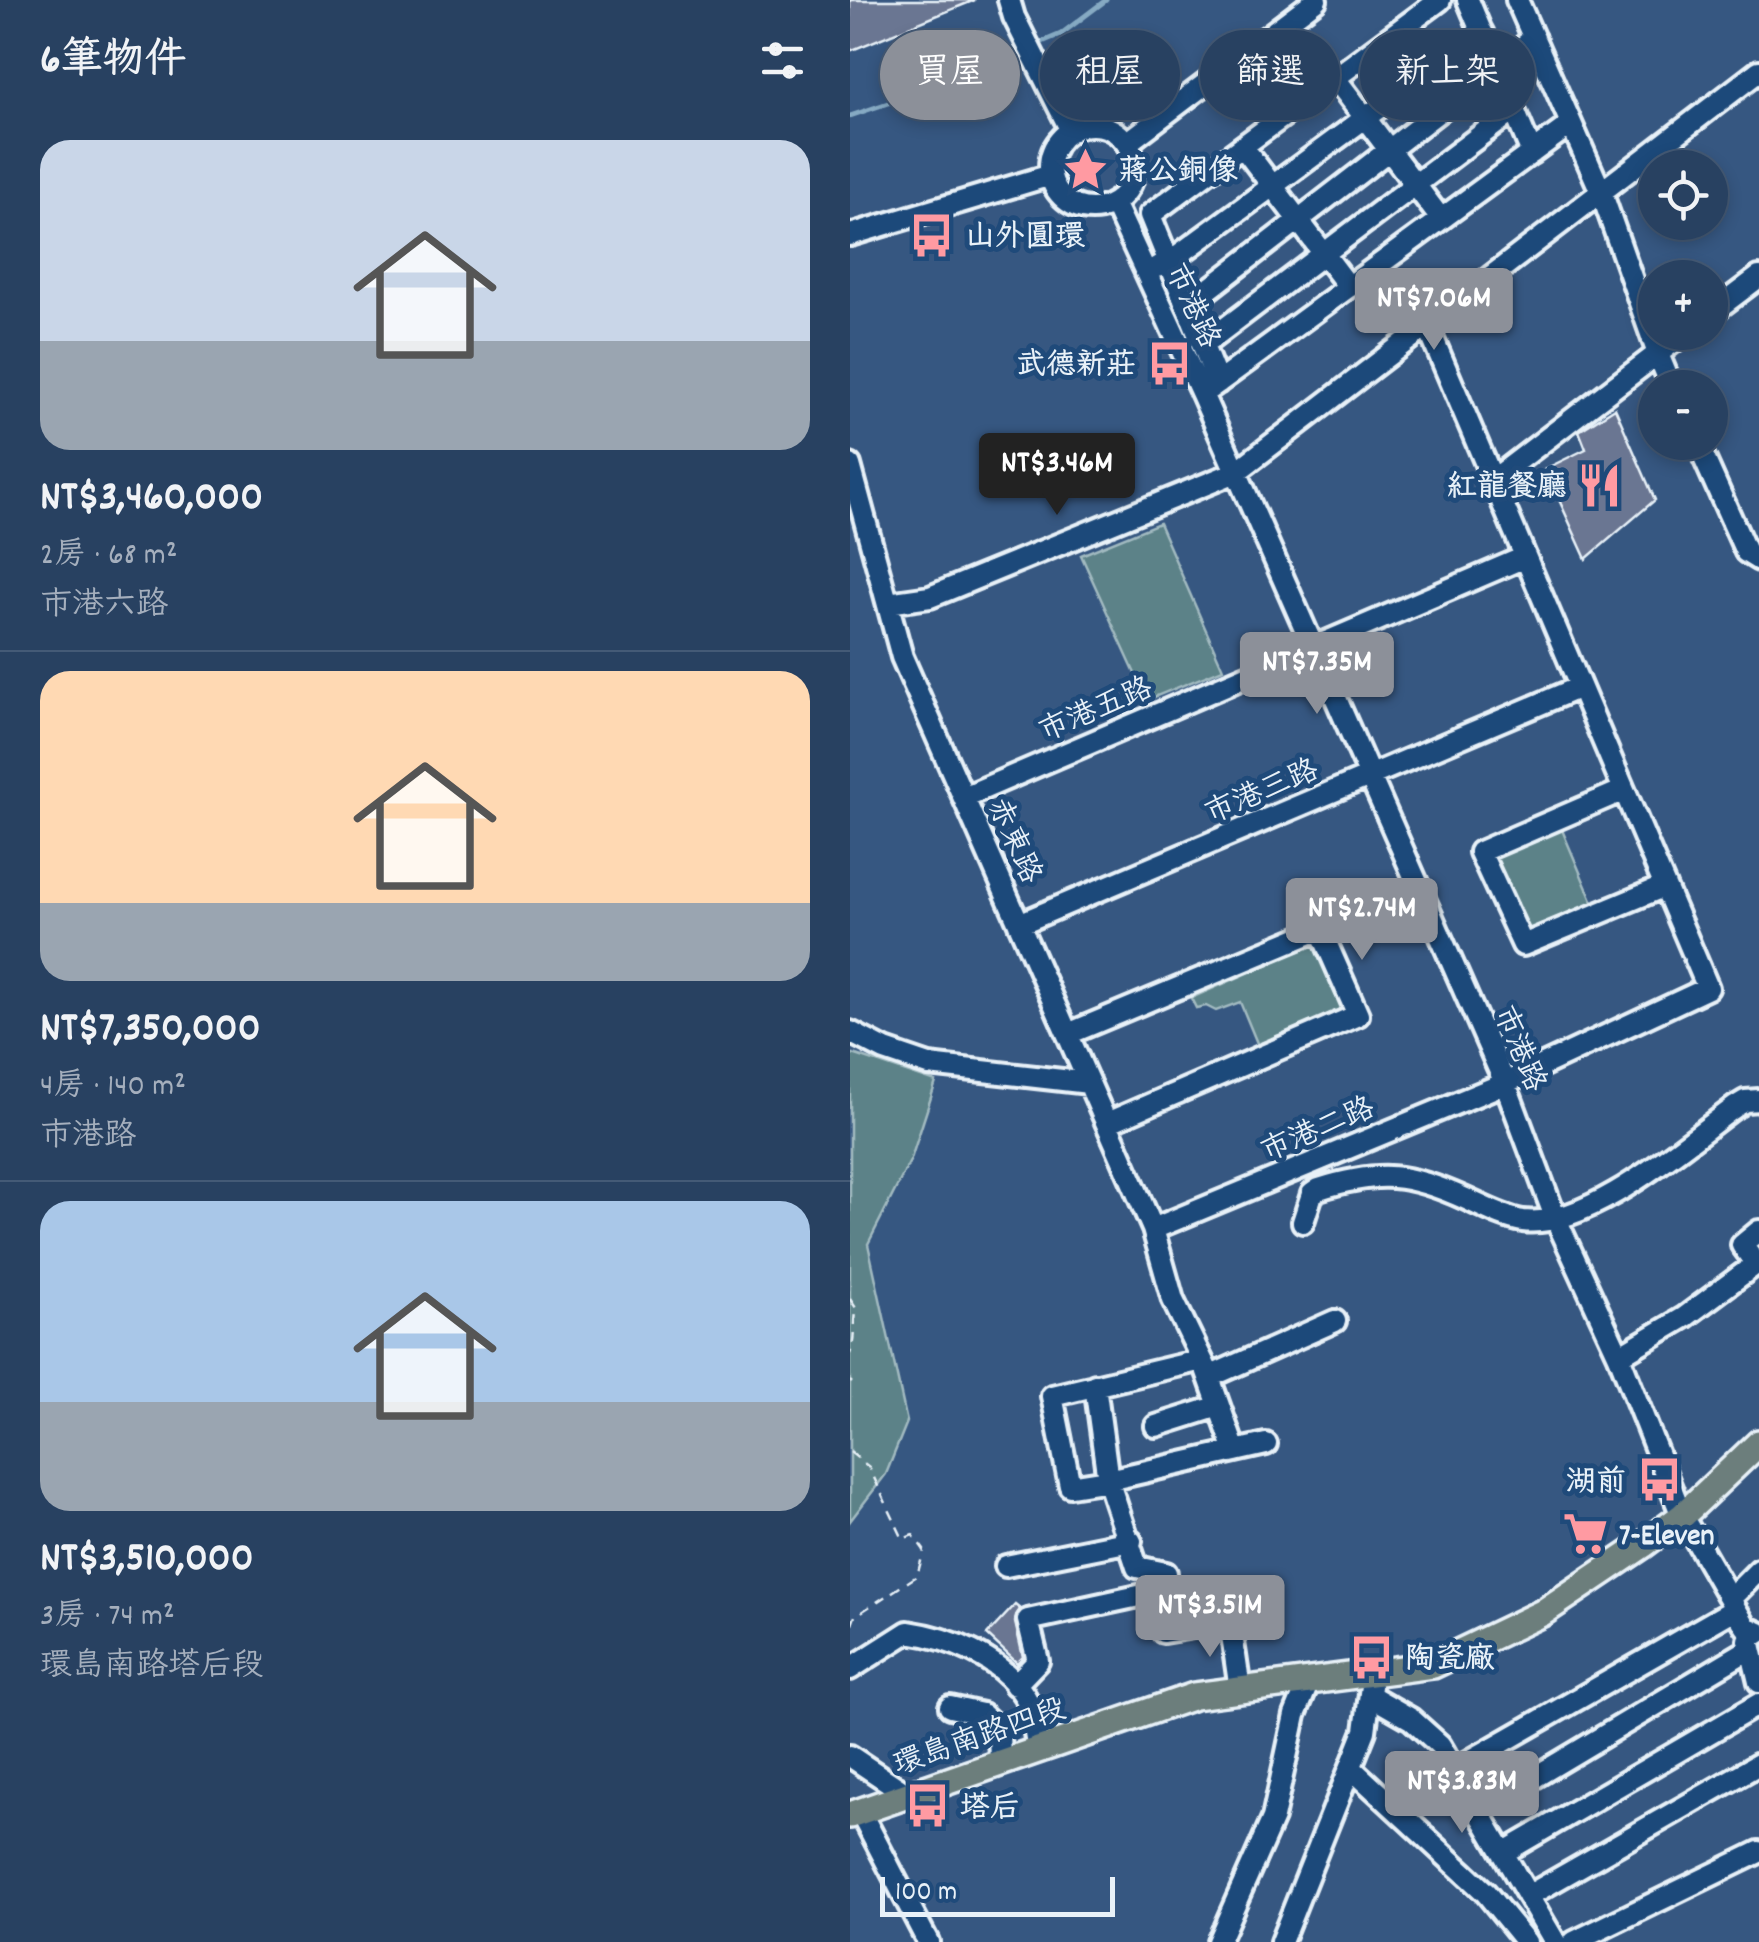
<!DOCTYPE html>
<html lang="zh-TW">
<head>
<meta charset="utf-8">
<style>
	body { margin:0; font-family:Dekko,"LXGW WenKai TC",sans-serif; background:#304867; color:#f1f3f6; height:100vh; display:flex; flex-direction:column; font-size:38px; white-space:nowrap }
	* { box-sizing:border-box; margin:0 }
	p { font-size:32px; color:#a5afbd }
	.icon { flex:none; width:55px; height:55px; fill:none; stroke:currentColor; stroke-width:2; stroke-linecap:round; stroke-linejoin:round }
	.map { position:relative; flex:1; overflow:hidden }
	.panel { display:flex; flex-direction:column; background:#284161; width:850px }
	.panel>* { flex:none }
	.hud { position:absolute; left:30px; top:30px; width:728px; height:90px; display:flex; gap:20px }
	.fabs { position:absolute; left:788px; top:150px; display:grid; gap:20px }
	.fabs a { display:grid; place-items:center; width:90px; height:90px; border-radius:50%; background:#284161; box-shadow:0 5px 15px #0003,0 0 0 2px #445a76; font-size:50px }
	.scale { position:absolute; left:30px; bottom:25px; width:235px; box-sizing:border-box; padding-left:10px; border:5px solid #e8f1f8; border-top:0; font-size:28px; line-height:35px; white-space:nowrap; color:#e8f1f8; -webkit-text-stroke:8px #1f4a7a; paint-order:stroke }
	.price { position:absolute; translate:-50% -85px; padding:0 22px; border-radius:10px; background:#8c9099; color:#fff; font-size:32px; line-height:65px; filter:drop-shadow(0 2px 5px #0008) }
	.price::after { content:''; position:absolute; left:50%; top:60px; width:30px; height:22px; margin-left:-15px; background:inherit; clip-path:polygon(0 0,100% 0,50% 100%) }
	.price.on { background:#222; color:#fff }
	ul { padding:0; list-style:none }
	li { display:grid; align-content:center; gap:20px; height:530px; padding:0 40px }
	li+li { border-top:2px solid #445a76 }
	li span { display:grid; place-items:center; height:310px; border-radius:30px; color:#555 }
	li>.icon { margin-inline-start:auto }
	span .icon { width:180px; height:180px; fill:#fffc; stroke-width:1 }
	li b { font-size:42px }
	h2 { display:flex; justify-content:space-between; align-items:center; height:120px; padding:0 40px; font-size:42px }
	.chip { padding:0 35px; border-radius:45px; background:#284161; box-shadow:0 5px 15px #0003,0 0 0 2px #445a76; font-size:35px; line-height:90px }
	.chip.on { background:#8c9099; color:#fff }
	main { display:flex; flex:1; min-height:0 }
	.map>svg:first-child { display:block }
</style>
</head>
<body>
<main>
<section class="panel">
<h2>6筆物件<svg class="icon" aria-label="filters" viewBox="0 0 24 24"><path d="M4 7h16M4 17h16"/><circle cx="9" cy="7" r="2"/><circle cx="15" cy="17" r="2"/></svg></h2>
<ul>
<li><span style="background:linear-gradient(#c9d6e8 65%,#9aa5b1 0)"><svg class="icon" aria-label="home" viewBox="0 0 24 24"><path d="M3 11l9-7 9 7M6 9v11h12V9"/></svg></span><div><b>NT$3,460,000</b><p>2房 · 68 m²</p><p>市港六路</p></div></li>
<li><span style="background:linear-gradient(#ffd9b3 75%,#9aa5b1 0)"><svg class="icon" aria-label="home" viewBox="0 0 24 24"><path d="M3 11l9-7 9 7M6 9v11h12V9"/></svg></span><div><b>NT$7,350,000</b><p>4房 · 140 m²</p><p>市港路</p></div></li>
<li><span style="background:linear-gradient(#a9c7e8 65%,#9aa5b1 0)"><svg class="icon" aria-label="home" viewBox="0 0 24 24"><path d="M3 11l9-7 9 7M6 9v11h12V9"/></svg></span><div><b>NT$3,510,000</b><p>3房 · 74 m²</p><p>環島南路塔后段</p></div></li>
</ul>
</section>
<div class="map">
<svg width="909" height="1942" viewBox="0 0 909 1942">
	<rect width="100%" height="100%" fill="#365781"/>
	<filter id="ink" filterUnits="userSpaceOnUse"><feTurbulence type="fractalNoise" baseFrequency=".01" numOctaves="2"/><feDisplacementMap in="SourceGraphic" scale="20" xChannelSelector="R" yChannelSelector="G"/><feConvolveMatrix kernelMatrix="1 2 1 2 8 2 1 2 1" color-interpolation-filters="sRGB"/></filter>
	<g filter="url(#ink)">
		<path fill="#5b8288" stroke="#a2bac0" stroke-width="2.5" d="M309,523L373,669L297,700L231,555Z
			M710,825L746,910L675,940L638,855Z
			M466,943L496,1012L409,1048L390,1002L366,1011L356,1006L346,1008L341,998Z
			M0,1053L86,1082L61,1159L18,1244L57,1422L36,1474L0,1521Z"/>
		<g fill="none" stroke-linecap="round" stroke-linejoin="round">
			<path stroke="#86aac3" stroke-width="5" d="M185,45L211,34L256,0
				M0,116L76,90L175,49"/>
		</g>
		<path fill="#6b7692" stroke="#e8f1f8" stroke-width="2.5" d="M0,0H125L0,51Z
			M765,408L805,500L736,559L695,469L736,449L729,431Z
			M165,1605L170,1609L165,1622L173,1657L167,1663L137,1635Z"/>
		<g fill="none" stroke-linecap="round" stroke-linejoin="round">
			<defs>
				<path id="minor" d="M159,0L164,17L221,131
					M618,0L682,153
					M667,0L752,194L808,354L822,388
					M485,78L591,219
					M200 167a42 42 0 1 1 84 0a42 42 0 1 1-84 0Z
					M277,143L466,0
					M393,147L499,287
					M264,203L352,394L655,1083L705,1217L769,1356L832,1516L896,1627L909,1633
					M0,235L201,175
					M307,267L319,262L632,32
					M337,306L684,38
					M860,314L909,277
					M353,345L664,110
					M368,383L300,215L590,0
					M358,390L721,124
					M847,442L896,552L909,560
					M0,465L52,657L303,1229L323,1300L355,1366L385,1451L258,1480L287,1567L316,1573L307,1592
					M643,480L836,332
					M38,603L80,597L386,472L909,71
					M774,790L630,852L673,945L815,886
					M114,797L675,557
					M169,924L730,687
					M0,1032L35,1050L79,1065L239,1083
					M218,1034L470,929L508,1015L257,1123
					M453,1222L462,1194L469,1189C529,1170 559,1173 616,1199C634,1207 654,1218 673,1221C739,1229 834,1144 885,1107L895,1101L909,1100
					M303,1229L655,1083L858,988L578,327
					M769,1356L835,1317L906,1264L892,1245L909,1231
					M359,1377L485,1321
					M245,1385L258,1480L220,1486L202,1396L352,1360
					M306,1426L369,1406
					M385,1451L416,1444
					M156,1566L281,1541
					M307,1592L313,1632L380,1621L390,1690
					M880,1599L909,1570
					M899,1640L909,1682
					M0,1669L58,1632C99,1638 150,1657 174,1695C183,1708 184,1733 188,1749
					M165,1685L188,1661L178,1620L307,1592
					M521,1696L561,1719L590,1745L705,1942
					M100,1707L132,1714L149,1730L150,1762
					M0,1756L58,1795
					M501,1768L636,1893L676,1942
					M604,1770L885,1609
					M10,1811L78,1942
					M628,1811L901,1648
					M653,1853L909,1704
					M678,1896L909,1764
					M368,1942L423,1818L445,1715L459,1681
					M431,1942L515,1731L521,1686
					M724,1942L909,1852"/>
				<path id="major" d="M0,1815L344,1696L583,1665L692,1613L793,1545L832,1516L909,1443"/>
			</defs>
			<use href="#minor" stroke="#e8f1f8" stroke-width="28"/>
			<use href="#major" stroke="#e8f1f8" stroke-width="32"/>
			<path stroke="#e8f1f8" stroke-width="2.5" stroke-dasharray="10 8" stroke-linecap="butt" d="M0,1299L6,1308C2,1324 6,1338 0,1354
				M0,1381L2,1383
				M0,1452L19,1467L53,1539L63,1535L74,1550L67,1576L5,1616L0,1630"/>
			<use href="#minor" stroke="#1f4a7a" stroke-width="20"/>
			<use href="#major" stroke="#6c7e7c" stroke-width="25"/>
		</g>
	</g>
	<defs>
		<symbol id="sight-bare" viewBox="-9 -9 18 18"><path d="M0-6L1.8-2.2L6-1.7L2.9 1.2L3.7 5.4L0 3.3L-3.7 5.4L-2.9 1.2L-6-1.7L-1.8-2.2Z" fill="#ff9aa2" stroke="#1f4a7a" stroke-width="2.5" paint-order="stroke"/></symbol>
		<symbol id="bus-bare" viewBox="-9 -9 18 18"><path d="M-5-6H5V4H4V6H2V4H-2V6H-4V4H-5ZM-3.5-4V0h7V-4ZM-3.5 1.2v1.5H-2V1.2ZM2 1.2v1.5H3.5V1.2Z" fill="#ff9aa2" stroke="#1f4a7a" stroke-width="2.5" paint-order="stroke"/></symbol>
		<symbol id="restaurant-bare" viewBox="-9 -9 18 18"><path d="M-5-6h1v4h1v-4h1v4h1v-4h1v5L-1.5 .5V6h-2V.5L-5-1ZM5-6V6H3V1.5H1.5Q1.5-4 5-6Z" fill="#ff9aa2" stroke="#1f4a7a" stroke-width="2.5" paint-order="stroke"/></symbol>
		<symbol id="supermarket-bare" viewBox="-9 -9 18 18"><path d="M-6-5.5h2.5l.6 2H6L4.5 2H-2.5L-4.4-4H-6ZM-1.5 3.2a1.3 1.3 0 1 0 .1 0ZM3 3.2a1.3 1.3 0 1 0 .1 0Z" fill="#ff9aa2" stroke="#1f4a7a" stroke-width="2.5" paint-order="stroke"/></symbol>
	</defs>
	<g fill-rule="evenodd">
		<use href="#sight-bare" x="204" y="138" width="63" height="63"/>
		<use href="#bus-bare" x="50" y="204" width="63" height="63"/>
		<use href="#bus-bare" x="288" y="332" width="63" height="63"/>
		<use href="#restaurant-bare" x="718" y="454" width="63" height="63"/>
		<use href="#bus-bare" x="778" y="1448" width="63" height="63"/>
		<use href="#supermarket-bare" x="704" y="1502" width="63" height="63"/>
		<use href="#bus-bare" x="490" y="1626" width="63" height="63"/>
		<use href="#bus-bare" x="46" y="1774" width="63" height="63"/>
	</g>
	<g text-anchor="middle" stroke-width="10" stroke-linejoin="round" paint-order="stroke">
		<g font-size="30" font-weight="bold" fill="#e8f1f8" stroke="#1f4a7a" text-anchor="start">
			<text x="268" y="179">蔣公銅像</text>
			<text x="115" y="245">山外圓環</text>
			<text x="286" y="373" text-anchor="end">武德新莊</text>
			<text x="717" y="495" text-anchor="end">紅龍餐廳</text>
			<text x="776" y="1490" text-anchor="end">湖前</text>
			<text x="769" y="1544">7-Eleven</text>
			<text x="555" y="1667">陶瓷廠</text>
			<text x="110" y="1816">塔后</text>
		</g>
		<g font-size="30" fill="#e8f1f8" stroke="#1f4a7a">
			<text transform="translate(344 305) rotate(65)" y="10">市港路</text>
			<text transform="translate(245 708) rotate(-23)" y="10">市港五路</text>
			<text transform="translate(411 790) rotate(-23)" y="10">市港三路</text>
			<text transform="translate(166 840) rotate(66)" y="10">赤東路</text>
			<text transform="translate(671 1048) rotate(67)" y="10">市港路</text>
			<text transform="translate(467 1128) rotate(-23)" y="10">市港二路</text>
			<text transform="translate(129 1735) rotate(-19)" y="10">環島南路四段</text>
		</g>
	</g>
</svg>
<div class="fabs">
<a><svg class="icon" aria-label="locate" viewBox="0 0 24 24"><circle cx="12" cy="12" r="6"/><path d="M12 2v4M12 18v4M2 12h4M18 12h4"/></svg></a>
<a>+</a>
<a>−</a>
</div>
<div class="scale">100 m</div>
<b class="price" style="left:584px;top:353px">NT$7.06M</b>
<b class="price on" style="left:207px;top:518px">NT$3.46M</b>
<b class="price" style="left:467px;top:717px">NT$7.35M</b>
<b class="price" style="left:512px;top:963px">NT$2.74M</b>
<b class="price" style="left:360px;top:1660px">NT$3.51M</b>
<b class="price" style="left:612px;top:1836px">NT$3.83M</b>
<div class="hud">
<a class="chip on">買屋</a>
<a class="chip">租屋</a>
<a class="chip">篩選</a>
<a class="chip">新上架</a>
</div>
</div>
</main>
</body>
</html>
